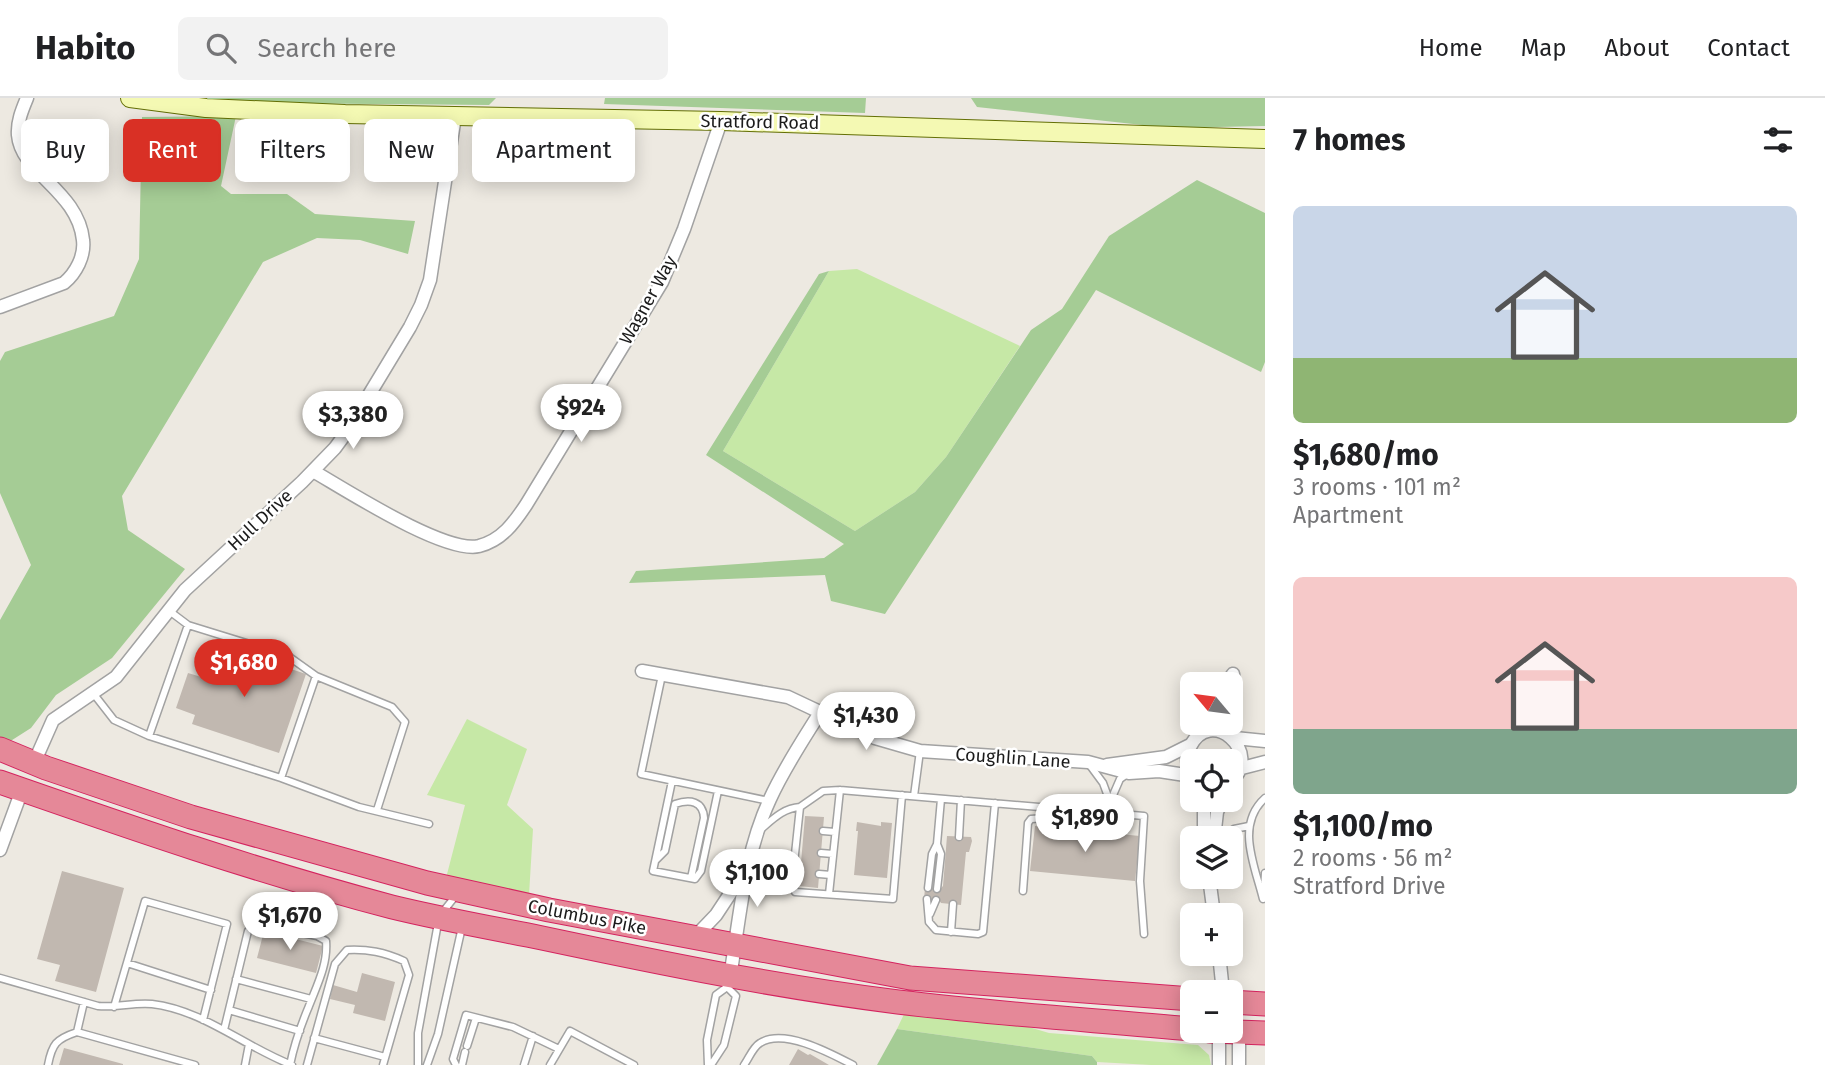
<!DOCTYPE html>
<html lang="en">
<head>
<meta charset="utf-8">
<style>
	body { margin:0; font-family:"Fira Sans",sans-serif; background:#f2f2f2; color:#202124; height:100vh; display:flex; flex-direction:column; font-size:26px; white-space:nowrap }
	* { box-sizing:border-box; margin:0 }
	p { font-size:23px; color:#757577 }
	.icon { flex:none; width:38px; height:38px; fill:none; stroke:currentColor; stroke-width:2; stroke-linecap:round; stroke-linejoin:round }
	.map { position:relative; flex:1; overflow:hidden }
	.drawer { display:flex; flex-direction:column; background:#fff; width:560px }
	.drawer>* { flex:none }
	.guide { position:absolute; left:21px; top:21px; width:665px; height:63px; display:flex; gap:14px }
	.needle { width:46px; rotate:299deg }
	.fabs { position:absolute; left:1180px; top:574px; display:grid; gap:14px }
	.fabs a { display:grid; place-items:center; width:63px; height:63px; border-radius:10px; background:#fff; box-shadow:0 4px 18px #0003; font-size:35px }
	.price { position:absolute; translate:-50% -60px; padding:0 16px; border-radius:24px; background:#fff; color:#222; font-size:23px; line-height:46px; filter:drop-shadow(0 2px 4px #0008) }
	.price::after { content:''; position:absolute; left:50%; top:42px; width:21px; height:16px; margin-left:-10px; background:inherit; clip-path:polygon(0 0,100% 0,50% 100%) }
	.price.on { background:#d93025; color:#fff }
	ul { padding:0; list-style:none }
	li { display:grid; align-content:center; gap:14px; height:371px; padding:0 28px }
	li span { display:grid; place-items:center; height:217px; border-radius:10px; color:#555 }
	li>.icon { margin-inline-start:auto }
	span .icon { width:126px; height:126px; fill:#fffc; stroke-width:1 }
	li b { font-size:30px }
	h2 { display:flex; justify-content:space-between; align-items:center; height:84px; padding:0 28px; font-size:30px }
	.tag { padding:0 24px; border-radius:10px; background:#fff; box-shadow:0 4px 18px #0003; font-size:24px; line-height:63px }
	.tag.on { background:#d93025; color:#fff }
	header { display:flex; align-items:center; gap:42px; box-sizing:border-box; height:98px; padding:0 35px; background:#fff; border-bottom:2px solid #e0e0e0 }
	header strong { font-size:33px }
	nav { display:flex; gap:38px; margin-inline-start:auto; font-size:24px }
	.search { width:490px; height:63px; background:#f2f2f2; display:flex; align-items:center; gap:18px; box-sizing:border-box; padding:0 24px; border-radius:10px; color:#757577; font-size:26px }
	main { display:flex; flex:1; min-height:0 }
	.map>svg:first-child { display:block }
</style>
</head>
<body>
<header>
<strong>Habito</strong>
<div class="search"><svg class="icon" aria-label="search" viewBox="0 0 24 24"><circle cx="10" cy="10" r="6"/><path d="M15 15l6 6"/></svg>Search here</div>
<nav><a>Home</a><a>Map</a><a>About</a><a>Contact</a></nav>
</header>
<main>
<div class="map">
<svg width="1265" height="967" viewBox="0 0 1265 967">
	<rect width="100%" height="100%" fill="#ede9e1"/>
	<path fill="#c6e8a6" d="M857,171L1020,248L946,359L915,394L855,433L723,353L829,173Z
		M467,621L527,651L507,707L533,731L529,797L446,780L465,707L427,697Z
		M905,914L1022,927L1049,935L1198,947L1209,957L1211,967H1151L1097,964L1092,958L897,931Z"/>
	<path fill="#a5cc95" d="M201,0H496L489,7L239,5Z
		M605,0H866L865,15L604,6Z
		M971,0H1265V28L1170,30L977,9Z
		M236,18L221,88L231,96H287L315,116L415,123L408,156L360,142L317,140L263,164L122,398L128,432L185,471L112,560L56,597L31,630L9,644L0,640V522L31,467L0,395V263L5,254L114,218L139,161L142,19Z
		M1197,82L1265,115V264L1261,274L1096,192L885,516L831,503L825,477L629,485L636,473L824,460L844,446L706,357L819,176L829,173L723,353L855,433L915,394L946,359L1031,232L1062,211L1109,138Z
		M897,931L1092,958L1097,964V967H877Z"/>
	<path fill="#c1b8b0" d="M219,547L306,576L279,655L192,626L195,617L176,610L188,575L208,581Z
		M805,718L824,719L818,790L799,788Z
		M857,724L881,728V724L892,725L887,780L854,777L858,733H856Z
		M1035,728L1140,738L1135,783L1030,773Z
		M947,738L971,739L972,743L969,754H966L961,807L941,805L939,802L924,801L925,790L940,791L943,788Z
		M62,773L124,790L96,894L55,883L60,867L37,861Z
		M264,833L323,848L316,875L257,860Z
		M362,875L395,884L385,923L353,915L355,907L330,901L333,887L357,894Z
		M64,950L123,966V967H59Z
		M798,951L808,957L810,956L829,967H789Z"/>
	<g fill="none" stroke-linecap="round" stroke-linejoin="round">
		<defs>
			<path id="lane" d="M168,512L188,527L288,558L316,578L392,609L405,624L377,712
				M662,577L641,676L769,703
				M93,595L114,622L149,638L281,680L359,709L429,726
				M149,638L188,527
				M1089,666L1103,685L1110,704
				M281,680L316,578
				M672,683L653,773L695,781L701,773L718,693
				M914,698L920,653
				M1110,704L1120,681L1127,676
				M800,709L823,693L840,692L1144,718L1140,783L1144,836
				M760,732C772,722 783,710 800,709L792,784L795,794L893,801L902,697
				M823,733L835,734
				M959,739L961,702
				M1221,740L1234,731L1249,728
				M821,755L833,756
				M656,762L665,753L675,706C690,701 703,703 704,720L691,780
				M819,776L831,777
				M928,790L932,756L937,746L941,701
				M937,791L941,756L937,746
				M1023,793L1028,725L1031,721C1048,718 1065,728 1079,712
				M1264,794L1265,775
				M829,796L840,692
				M927,801L929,824L936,832L978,836L983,834L995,705
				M1263,801C1255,768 1235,727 1265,700
				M442,815L457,796
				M930,816L936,802
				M951,834L953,806
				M127,865L211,892
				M0,880L98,908C117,910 134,904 152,906C203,912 245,949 292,967
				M236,881L311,901
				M114,909L145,803L227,826L203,922
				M229,912L300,933
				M224,932L248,833L254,827H263L317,838L326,843C328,866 317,887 309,908C301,927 294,947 290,967
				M77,934L195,967
				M314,940L385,959
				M467,948L476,920
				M48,967C52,946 56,941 77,934L84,904
				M245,967L249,946
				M307,967L335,866L347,852C368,851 384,854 404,863L409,877L383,967
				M418,967V935L438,825
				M427,967L438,936L462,829
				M456,967L453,961L466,917L513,929L559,951
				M462,967L465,954
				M524,967L533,938
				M550,967L570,933L634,967
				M708,967L707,942L716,897L727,889L729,881
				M711,967L724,947L736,898L727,889
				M744,967C749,960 753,949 760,945C784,930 830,955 853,967"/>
			<path id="street" d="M0,209L64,185C76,175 85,158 83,142C78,93 21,75 18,37C17,24 22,12 27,0
				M313,373C346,392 445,456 479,448C502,442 514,425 526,407L662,184L684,131L721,23
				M642,573L788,599L875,640L920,653L1088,664L1129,675L1159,673L1192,678
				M1226,586L1233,576L1235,589L1230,609
				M1235,640L1265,643
				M34,665L53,622L116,579L185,492L302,384L335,350L346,335L410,229L421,207L430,182L455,18
				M1107,667L1166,659L1190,647
				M1242,670L1265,664
				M1192,676C1187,668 1185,658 1190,649C1210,607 1265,654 1230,685
				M1204,702V740
				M1214,740L1217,714L1222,702
				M0,752L22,692
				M1209,779L1214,817
				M694,840L716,817L745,773
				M1219,856L1223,894
				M730,879C740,819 744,757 770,701C784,670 803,642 821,613
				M1230,916L1239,935V967
				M1219,933V967"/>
			<path id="secondary" d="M130,0L206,10L345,16L721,23L1265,41"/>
			<path id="highway" d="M0,651L46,670L191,719L427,785L549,812L910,880L1192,901
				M0,684C129,729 259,774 392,809C441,821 492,830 542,840C660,865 778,889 898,904C996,916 1094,922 1192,931
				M1230,904L1265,906
				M1210,933L1265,935"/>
		</defs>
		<use href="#lane" stroke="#a2a2a2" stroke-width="9"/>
		<use href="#street" stroke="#a2a2a2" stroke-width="15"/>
		<use href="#secondary" stroke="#636f05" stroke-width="20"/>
		<use href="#highway" stroke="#d4245f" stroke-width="25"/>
		<use href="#lane" stroke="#fff" stroke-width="6"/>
		<use href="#street" stroke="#fff" stroke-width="12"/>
		<use href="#secondary" stroke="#f4f9b3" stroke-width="18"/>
		<use href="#highway" stroke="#e58898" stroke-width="23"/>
	</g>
	<g text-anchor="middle" stroke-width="5" stroke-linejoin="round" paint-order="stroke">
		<g font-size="18" fill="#1b1b1b" stroke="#fff">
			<text transform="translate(760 24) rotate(1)" y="6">Stratford Road</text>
			<text transform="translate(648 202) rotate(-61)" y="6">Wagner Way</text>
			<text transform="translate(260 422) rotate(-43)" y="6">Hull Drive</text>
			<text transform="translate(1013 660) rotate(4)" y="6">Coughlin Lane</text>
			<text transform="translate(587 819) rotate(11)" y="6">Columbus Pike</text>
		</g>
	</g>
</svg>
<div class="fabs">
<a><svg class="needle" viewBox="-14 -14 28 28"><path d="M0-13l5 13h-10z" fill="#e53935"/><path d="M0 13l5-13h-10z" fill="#757577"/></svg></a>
<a><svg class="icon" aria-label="locate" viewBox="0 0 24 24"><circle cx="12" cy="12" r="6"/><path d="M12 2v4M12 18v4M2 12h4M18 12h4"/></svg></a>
<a><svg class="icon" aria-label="layers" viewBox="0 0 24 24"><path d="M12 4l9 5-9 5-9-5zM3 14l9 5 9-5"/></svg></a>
<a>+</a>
<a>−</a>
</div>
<b class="price" style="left:581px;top:346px">$924</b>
<b class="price" style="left:353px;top:353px">$3,380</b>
<b class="price on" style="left:244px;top:601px">$1,680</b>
<b class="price" style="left:866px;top:654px">$1,430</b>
<b class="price" style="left:1085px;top:756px">$1,890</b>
<b class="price" style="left:757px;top:811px">$1,100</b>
<b class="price" style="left:290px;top:854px">$1,670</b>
<div class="guide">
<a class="tag">Buy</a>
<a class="tag on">Rent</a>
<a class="tag">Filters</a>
<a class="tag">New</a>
<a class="tag">Apartment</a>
</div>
</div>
<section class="drawer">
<h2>7 homes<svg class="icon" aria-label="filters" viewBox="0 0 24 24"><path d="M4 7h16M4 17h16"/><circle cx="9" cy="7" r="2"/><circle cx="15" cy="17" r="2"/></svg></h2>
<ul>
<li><span style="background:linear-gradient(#c9d6e8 70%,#8fb573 0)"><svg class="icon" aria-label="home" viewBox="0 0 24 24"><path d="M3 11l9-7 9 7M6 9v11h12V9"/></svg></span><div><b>$1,680/mo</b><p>3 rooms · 101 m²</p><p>Apartment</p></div></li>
<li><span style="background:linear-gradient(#f6c9c9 70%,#7fa58c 0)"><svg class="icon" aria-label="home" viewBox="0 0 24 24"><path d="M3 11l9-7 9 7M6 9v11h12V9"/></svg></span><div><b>$1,100/mo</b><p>2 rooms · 56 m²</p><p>Stratford Drive</p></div></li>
</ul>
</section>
</main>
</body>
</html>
